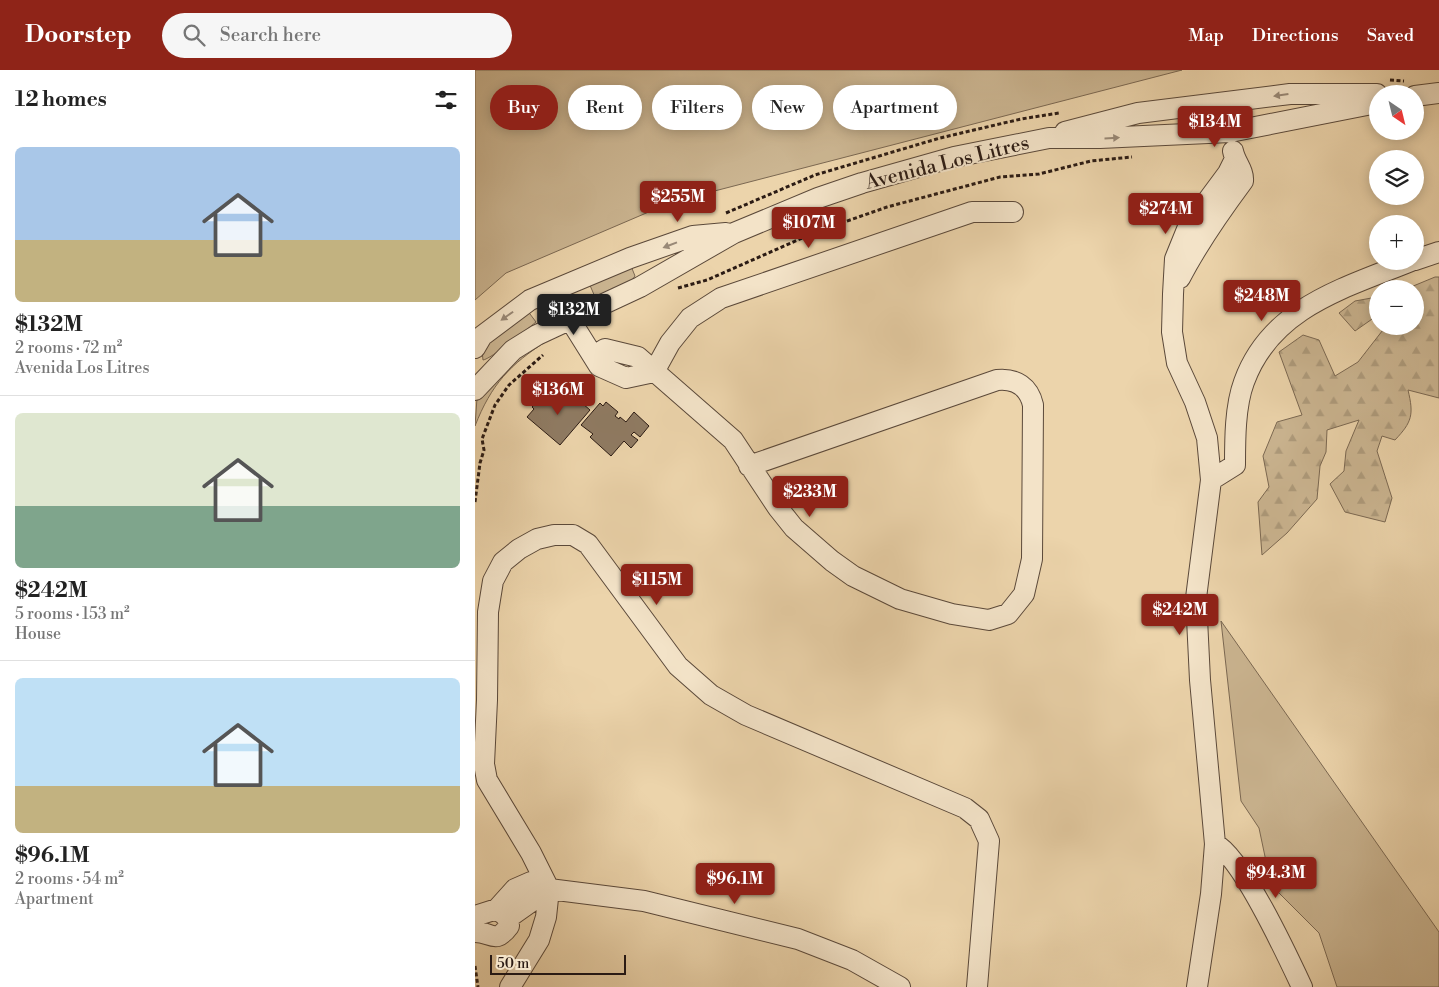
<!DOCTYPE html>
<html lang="en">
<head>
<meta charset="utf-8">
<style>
	body { margin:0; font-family:"Libre Bodoni",serif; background:#f6f6f6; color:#222; height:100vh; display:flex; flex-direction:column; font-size:19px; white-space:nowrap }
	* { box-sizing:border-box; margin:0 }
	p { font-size:16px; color:#767676 }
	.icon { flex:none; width:28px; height:28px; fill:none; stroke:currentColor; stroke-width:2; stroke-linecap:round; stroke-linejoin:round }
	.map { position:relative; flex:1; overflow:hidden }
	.drawer { display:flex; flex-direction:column; background:#fff; width:475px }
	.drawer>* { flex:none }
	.top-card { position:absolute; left:15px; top:15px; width:475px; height:45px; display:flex; gap:10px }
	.needle { width:32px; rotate:145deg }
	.buttons { position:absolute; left:894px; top:15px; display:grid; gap:10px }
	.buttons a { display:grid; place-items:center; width:55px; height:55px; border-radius:50%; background:#fff; box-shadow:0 2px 12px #0003; font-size:25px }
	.scale { position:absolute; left:15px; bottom:12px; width:136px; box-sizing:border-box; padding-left:5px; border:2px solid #2b1b14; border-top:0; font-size:14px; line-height:18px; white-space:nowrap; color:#2b1b14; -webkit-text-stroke:4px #f3e3c8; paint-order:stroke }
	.price { position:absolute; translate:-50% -42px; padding:0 11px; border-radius:5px; background:#8f2418; color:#fff; font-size:16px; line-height:32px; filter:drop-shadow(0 1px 2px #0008) }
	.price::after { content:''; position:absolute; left:50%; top:30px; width:15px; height:11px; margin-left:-8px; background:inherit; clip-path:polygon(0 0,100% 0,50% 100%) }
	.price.active { background:#222; color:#fff }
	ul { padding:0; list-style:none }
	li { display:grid; align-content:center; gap:10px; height:265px; padding:0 15px }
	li+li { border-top:1px solid #e0e0e0 }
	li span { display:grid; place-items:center; height:155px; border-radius:8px; color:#555 }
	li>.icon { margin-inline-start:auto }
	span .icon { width:90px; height:90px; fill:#fffc; stroke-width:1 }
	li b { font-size:21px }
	h2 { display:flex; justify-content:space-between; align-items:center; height:60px; padding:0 15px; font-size:21px }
	.chip { padding:0 18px; border-radius:22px; background:#fff; box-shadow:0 2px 12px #0003; font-size:18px; line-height:45px }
	.chip.active { background:#8f2418; color:#fff }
	header { display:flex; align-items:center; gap:30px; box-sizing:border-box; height:70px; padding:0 25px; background:#8f2418; color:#fff }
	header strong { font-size:24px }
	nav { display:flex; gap:28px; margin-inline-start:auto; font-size:18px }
	.search { width:350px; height:45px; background:#f6f6f6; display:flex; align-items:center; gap:12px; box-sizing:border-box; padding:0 18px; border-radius:28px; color:#767676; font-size:19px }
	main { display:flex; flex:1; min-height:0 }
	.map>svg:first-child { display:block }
</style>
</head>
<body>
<header>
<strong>Doorstep</strong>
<div class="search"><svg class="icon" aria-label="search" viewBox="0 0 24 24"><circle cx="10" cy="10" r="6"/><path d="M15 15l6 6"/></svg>Search here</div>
<nav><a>Map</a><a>Directions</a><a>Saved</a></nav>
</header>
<main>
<section class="drawer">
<h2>12 homes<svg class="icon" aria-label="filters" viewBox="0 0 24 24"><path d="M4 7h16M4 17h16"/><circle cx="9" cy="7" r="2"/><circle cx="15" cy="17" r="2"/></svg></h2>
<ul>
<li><span style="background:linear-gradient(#a9c7e8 60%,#c2b280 0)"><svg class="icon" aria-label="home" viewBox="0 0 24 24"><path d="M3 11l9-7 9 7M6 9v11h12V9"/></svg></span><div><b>$132M</b><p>2 rooms · 72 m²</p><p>Avenida Los Litres</p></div></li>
<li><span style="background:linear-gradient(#dfe7d0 60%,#7fa58c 0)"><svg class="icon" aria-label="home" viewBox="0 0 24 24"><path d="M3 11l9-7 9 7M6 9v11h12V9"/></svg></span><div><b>$242M</b><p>5 rooms · 153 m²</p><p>House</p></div></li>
<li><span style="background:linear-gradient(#bfe0f5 70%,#c2b280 0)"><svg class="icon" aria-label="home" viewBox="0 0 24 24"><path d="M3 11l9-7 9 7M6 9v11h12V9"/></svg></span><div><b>$96.1M</b><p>2 rooms · 54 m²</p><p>Apartment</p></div></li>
</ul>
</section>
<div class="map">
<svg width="964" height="917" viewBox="0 0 964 917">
	<defs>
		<pattern id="forest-firs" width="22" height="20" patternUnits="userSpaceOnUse" patternTransform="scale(1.25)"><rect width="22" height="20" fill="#cbb591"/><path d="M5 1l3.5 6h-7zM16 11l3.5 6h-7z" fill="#ae9b7c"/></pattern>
	</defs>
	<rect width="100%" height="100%" fill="#ecd4ab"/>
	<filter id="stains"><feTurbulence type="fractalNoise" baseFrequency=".004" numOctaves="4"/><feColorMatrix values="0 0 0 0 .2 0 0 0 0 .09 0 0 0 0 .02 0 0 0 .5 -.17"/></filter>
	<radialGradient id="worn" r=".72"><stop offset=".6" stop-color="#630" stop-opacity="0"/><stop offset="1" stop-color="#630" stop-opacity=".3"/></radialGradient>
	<path fill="#cbb591" stroke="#7b6852" d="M0,0H707L197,132L31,203L0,230Z
		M156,196L160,206L157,210L120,227L114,213Z
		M52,240L61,252C51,260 16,289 8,290L7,281L14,270Z
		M72,271C35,294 16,315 0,356L2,328L35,291Z
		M746,551L964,862V917H862L844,863L796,815L784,758L766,731Z"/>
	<path fill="url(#forest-firs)" stroke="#7b6852" d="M960,207H964V328L933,320C939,345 937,352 920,370L907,366L902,381L917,428L910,452L870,442L855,414L869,401L871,381L884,350L852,360L851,382L845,396L842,429L812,463L787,485L783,432L794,417L788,386L802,352L827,345L804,282L828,265L844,270L860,306L883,292L911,256H940V219H931Z
		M902,227V249L900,247L880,261L864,243L880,231Z"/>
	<path fill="#8f7b63" stroke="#2b1b14" d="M76,319L83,326L81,329L85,332L91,335L99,326L115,340L85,375L52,347L59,339L57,337L72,321L73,322Z
		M131,332L143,342L140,346L144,349L145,347L151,352L159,342L174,356L165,367L159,362L156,365L163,370L156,378L149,371L136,386L115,367L118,364L106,355L125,333L128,336Z"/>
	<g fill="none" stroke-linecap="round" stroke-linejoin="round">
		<defs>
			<path id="street" d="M940,26L964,23
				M590,62L663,43L815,24H902
				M940,190L964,182
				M705,208C723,173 745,142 768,111C769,100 760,92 758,81
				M94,248L124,296L151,308L179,302
				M0,278L7,266L55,230L155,188L218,166L251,163
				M119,286L130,279L163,287L258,370L303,438L319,458L357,491L378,506L425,529L477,544L514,550L533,544L549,524L557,489L558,335C554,317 541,308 522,310L274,396
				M179,302L195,273L215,248L246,228L497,142H538
				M0,320L38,280L62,265L165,217L259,163L343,128L387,113L479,87L574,68H625L755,62L902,33
				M736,410L760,395C760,370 760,336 769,312C796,237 870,218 936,191
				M740,774C766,786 813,887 827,917
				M22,839L40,819L56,812L74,819L169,831L323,869L377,890L425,917
				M0,846L22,839L33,848L34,856C20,875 17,862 0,862
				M33,848L74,819
				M35,917L64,870L71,847L74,819L56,783L12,710L9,694L12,630L13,542L18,511L28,492L44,479L62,469L79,465H98L113,474L203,596L236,625L271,645L490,738L504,749L514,771L502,917
				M722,917L736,824L740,774L725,610L721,528L736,410L732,368L720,332L702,293L697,262L698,224L700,189L713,157L753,103L760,89"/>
		</defs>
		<use href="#street" stroke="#5b493a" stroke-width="22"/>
		<path stroke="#2b1b14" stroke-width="3" stroke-dasharray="4 2.5" stroke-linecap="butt" d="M915,10L929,11
			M251,143L340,105L465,68L546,49L584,43
			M203,218L232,210L341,162L412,137L525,107L564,104L616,91L657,87
			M0,432L5,393L9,380L7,369L20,335L34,315L68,285
			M0,896L3,917"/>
		<use href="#street" stroke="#f3e3c8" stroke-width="20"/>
	</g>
	<defs><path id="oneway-solid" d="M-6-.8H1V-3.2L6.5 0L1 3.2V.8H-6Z" transform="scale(1.25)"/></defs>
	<g fill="#998977">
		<use href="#oneway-solid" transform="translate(806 25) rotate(172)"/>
		<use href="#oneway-solid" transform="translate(637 68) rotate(-3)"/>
		<use href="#oneway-solid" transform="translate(195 175) rotate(159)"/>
		<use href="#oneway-solid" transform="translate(32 246) rotate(145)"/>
	</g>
	<g text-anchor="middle" stroke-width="4" stroke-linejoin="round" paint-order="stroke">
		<g font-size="20" fill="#2b1b14" stroke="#f3e3c8">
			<text transform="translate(472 92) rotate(-14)" y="7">Avenida Los Litres</text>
		</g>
	</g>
	<rect width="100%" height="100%" filter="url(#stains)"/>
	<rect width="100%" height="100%" fill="url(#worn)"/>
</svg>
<div class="buttons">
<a><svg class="needle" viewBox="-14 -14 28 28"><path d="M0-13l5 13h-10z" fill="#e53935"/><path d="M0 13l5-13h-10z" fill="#767676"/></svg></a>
<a><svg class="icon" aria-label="layers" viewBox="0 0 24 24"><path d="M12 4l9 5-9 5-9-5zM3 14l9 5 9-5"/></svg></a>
<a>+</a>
<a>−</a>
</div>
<div class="scale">50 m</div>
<b class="price" style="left:740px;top:78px">$134M</b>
<b class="price" style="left:203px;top:153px">$255M</b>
<b class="price" style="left:691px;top:165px">$274M</b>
<b class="price" style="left:334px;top:179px">$107M</b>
<b class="price" style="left:787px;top:252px">$248M</b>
<b class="price active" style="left:99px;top:266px">$132M</b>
<b class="price" style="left:83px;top:346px">$136M</b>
<b class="price" style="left:335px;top:448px">$233M</b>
<b class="price" style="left:182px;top:536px">$115M</b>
<b class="price" style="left:705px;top:566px">$242M</b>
<b class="price" style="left:801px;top:829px">$94.3M</b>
<b class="price" style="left:260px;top:835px">$96.1M</b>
<div class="top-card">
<a class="chip active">Buy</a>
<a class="chip">Rent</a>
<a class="chip">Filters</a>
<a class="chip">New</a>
<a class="chip">Apartment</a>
</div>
</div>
</main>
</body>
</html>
